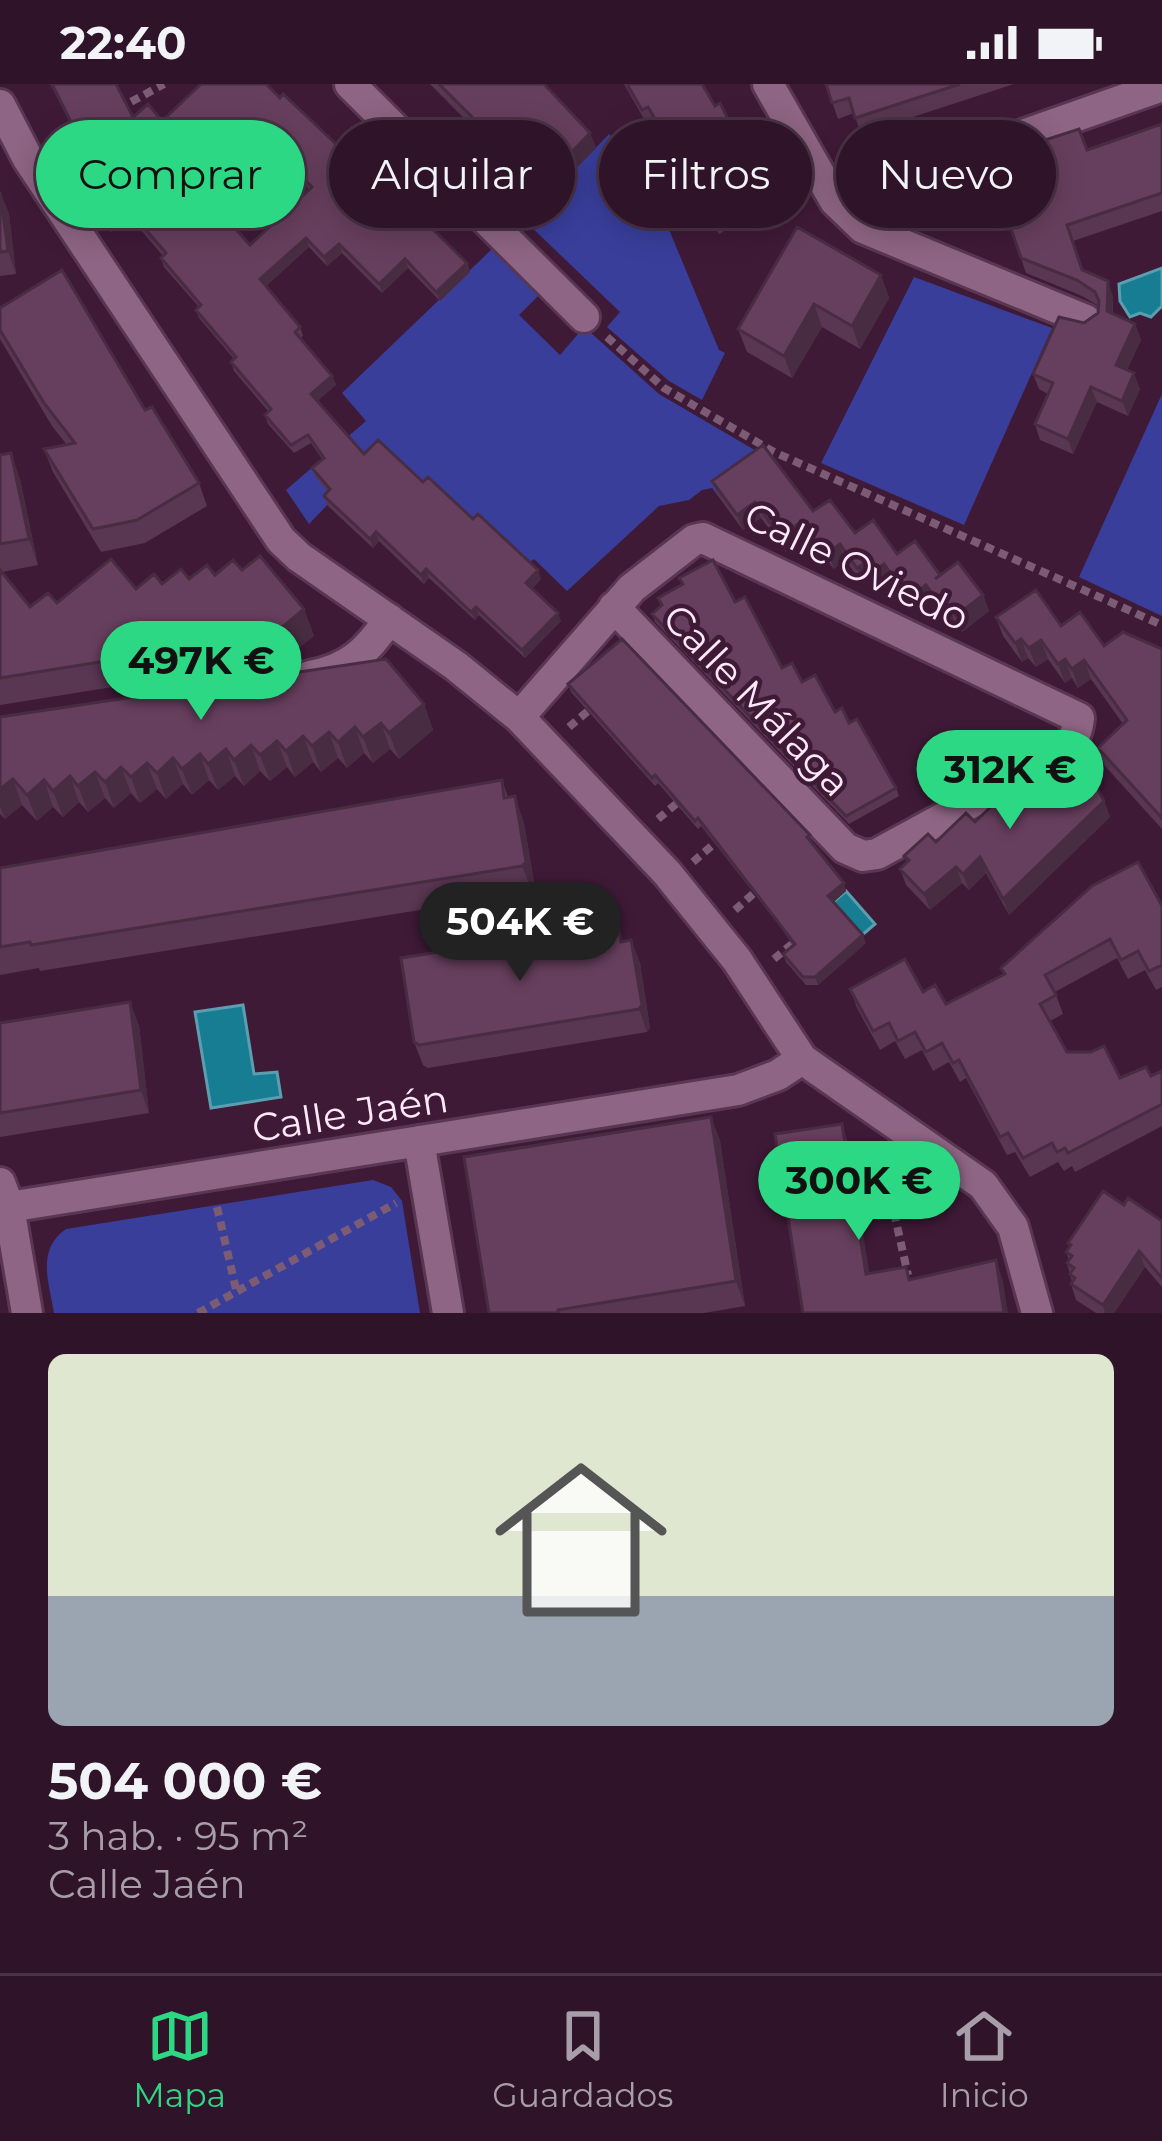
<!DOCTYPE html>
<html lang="es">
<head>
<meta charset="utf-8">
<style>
	body { margin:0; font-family:Montserrat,sans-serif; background:#3b2135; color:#f1f3f6; height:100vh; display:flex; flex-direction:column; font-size:45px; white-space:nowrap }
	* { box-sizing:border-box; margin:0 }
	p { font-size:39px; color:#a79ea8 }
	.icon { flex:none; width:66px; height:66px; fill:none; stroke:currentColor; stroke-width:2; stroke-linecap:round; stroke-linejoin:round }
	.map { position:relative; height:1229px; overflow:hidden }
	.details { display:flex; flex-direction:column; background:#2f1429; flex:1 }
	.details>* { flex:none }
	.hud { position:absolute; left:36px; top:36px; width:1092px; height:108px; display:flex; gap:24px }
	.price { position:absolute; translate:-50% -102px; padding:0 27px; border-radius:42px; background:#2cd884; color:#111; font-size:39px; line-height:78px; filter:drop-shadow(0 3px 6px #0008) }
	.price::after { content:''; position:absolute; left:50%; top:72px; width:36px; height:27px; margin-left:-18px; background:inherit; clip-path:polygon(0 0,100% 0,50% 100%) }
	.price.current { background:#222; color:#fff }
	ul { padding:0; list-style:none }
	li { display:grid; align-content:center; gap:24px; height:636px; padding:0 48px }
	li+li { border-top:3px solid #4a3346 }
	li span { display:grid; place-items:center; height:372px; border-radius:18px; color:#555 }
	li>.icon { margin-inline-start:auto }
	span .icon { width:216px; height:216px; fill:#fffc; stroke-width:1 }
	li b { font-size:51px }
	.tag { padding:0 42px; border-radius:54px; background:#2f1429; box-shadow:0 6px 30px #0003,0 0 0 3px #4a3346; font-size:42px; line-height:108px }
	.tag.current { background:#2cd884; color:#111 }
	.status { display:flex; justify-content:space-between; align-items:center; height:84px; padding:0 60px; background:#2f1429; direction:ltr }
	.status svg { height:33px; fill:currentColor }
	.tabs { display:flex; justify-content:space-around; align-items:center; height:168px; border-top:3px solid #4a3346; background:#2f1429; font-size:33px; color:#a79ea8 }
	.tabs a { display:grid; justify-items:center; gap:6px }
	.tabs .current { color:#2cd884 }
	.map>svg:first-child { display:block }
</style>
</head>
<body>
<div class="status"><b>22:40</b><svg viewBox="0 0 49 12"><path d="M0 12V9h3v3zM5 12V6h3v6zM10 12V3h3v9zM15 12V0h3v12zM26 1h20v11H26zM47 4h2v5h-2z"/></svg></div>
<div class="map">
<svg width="1162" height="1229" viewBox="0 0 1162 1229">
	<rect width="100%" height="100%" fill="#3f1a37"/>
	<path fill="#393e9b" d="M609,50L646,90L719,266L725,269L702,316L669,297L607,243L620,228L525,137Z
		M492,165L539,211L519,231L560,271L578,250L590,248L659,310L770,375L718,412L712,404L702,406L689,416L659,422L567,507L534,475L527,481L426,407L381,365L309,440L286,406L366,337L342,309Z
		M914,193L1052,244L964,441L821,379Z
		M1162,310V532L1079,493Z
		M373,1096L391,1103L402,1117L420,1229H54C49,1198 36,1166 66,1145Z"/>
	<path fill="#177d92" stroke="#5c9db0" stroke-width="3" d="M1162,184V222L1151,233L1140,229L1130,233L1120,217L1119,200Z
		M846,807L875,840L860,853L831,820Z
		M243,921L254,990L277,988L281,1013L211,1024L195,928Z"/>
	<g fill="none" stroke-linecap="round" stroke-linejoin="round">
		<defs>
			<path id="minor" d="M350,0L584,233
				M768,0L835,117L863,144L1086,236
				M0,21L28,75L281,456L299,473L456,582L519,633L667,789L737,876L802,975L983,1101L1013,1143L1037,1229
				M835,117L1162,2
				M310,592C349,585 368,567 389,535
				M519,633L632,504L694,456L703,454L1079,634C1077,652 1071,661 1057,672L877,770L863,772L845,764L614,523
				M419,1057L448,1229
				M0,1099L9,1123L27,1229
				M9,1123L738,1006L778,991L802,975"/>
		</defs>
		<use href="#minor" stroke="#593752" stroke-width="36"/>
		<path stroke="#7c5c75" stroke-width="8" stroke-dasharray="9 6" stroke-linecap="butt" d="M118,25L164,0
			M55,60L84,44
			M607,253L664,304L774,368L1162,541
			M569,643L588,627
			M658,735L676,720
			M693,778L715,759
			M735,826L753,810
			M774,875L792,860
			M881,1070L908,1191
			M217,1123L236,1205
			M198,1229L396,1119"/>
		<use href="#minor" stroke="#8e6584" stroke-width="30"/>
	</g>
	<path fill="#593651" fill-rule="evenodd" d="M50,0H116L133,33L162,37L280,14L467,179L470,188L440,217L408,184L382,209L342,169L327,182L309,163L266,202L300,243L303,252L300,254L332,292L336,301L317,317L364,370L423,398L473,435L541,495L532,505L561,537L525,574L479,531L475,536L429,494L424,500L379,457L373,464L327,421L324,412L328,408L315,392L312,384L322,375L311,359L294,369L268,340L265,331L269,328L234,287L231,278L234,275L199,234L196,226L199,223L164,183L161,174L163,172L129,132L111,148L94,123L91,115L109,99L88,74ZM267,63L309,105L250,161L211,117Z
		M430,0H544L590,49L596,64L545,116Z
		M624,0H702L764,105L770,121L719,150L653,39L648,42Z
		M826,0H1014L861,50L854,29L838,35Z
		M1162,40V127L1073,157L1083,187L1113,213V230L1135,240L1141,256L1127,286L1140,305L1128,332L1097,318L1073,370L1040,356L1035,340L1048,310L1039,305L1033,290L1084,239L1098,229L1099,222L1082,212L1026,189L996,101L1087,66Z
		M0,108L9,130L16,190L0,192Z
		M881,191L889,214L860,265L822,243L792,294L747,268L738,245Z
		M0,224L145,326L199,399L207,422L145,459L101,468L53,388L44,365L67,361L52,342L0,255Z
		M0,371L20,395L38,481L2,488L30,523L242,486L304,525L314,552L283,576L0,621Z
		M712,397L813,427L983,511L989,527L962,548L955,538L950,542L931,517L919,526L912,517L907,520L890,496L877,506L869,496L863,500L845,476L834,485L826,476L821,479L804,456L786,468L761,434L743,446L718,412Z
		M679,494L735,518L782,584L849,639L896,704L899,712L849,740L655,538L652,530L661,522L658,514L682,501Z
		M996,533L1061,542L1104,562L1162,565V745L1105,682L1098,664L1123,640L1091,595L1078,604L1072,594L1065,599L1048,575L1036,583L1028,574L1022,578L1003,552Z
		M568,600L810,751L812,760L844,799L846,807L834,818L866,859L818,901H806L786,878L783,870L793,861L779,841L701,742L698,745L658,699L655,702L571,608Z
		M424,620L433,646L399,675L390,665L373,679L364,669L347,684L338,674L321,688L313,678L295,693L287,683L270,697L260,687L244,702L235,692L218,706L209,696L192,711L183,700L166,715L157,705L140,719L131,709L114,724L105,714L88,728L79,718L63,733L53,723L37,737L22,721L5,735L0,730V633Z
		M502,696L508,713L524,739L535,804L532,808L40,887L39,884L0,891V784Z
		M1049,698L1104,717L1110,733L1009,831L986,789L969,806L962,799L930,826L906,801L900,785L907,778L904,772L936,758Z
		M1162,822V903L1156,906L1145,886L1128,895L1117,874L1055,908L1063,930L1050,937L1067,968L1120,994L1151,992L1162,987V1042L1075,1088L1072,1082L1064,1087L1058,1078L1030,1093L1015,1068L1007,1071L966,994L960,998L949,978L933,987L922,966L905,975L895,957L880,966L857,924L850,905L923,908L946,920Z
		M631,856L640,879L650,944L647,948L428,984L423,981L414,958L625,857Z
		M0,939L139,941L149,1029L0,1053Z
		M711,1033L720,1057L745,1222L704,1229H489Z
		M1124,1121L1162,1137V1203L1145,1183L1114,1229H1096L1076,1216L1071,1200L1072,1198L1067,1179L1069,1176L1066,1168L1070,1163L1068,1159Z"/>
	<path fill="#482c42" d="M590,49L596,64L545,116L540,101Z
		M264,54L267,63L208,119L205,110Z
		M0,107L9,130L16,190L8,167Z
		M126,123L129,132L111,148L108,139Z
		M306,154L309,163L263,204L260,195Z
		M339,160L342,169L327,182L324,173Z
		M405,175L408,184L382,209L379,200Z
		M467,179L470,188L440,217L436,208Z
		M881,191L889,214L860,265L852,242Z
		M1108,197L1113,213L1112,242L1107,227Z
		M814,220L822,243L792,294L784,272Z
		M1135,240L1141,256L1122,296L1116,281Z
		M1134,289L1140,305L1128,332L1122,317Z
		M332,292L336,301L314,319L311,310Z
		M1091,303L1097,318L1073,370L1068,355Z
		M11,369L20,395L38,481L29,455Z
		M755,418L761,434L743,446L737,431Z
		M798,440L804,456L786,468L780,452Z
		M376,448L379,457L373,464L370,455Z
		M820,460L826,476L821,479L815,463Z
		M840,460L845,476L834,485L828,469Z
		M863,480L869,496L863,500L857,484Z
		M884,480L890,496L877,506L871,490Z
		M426,485L429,494L424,500L421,491Z
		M538,486L541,495L529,508L526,499Z
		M906,501L912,517L907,520L901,504Z
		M926,501L931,517L919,526L913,511Z
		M983,511L989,527L962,548L956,532Z
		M476,523L479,531L475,536L471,528Z
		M949,523L955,538L950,542L944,526Z
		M304,525L314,552L283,576L274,550Z
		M558,529L561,537L525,574L522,566Z
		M1021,555L1028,574L1022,578L1015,559Z
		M1041,556L1048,575L1036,583L1029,564Z
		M1065,575L1072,594L1065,599L1058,580Z
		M1084,576L1091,595L1078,604L1072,585Z
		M424,620L433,646L399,675L389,649Z
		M381,639L390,665L373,679L363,653Z
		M355,643L364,669L347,684L338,658Z
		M329,648L338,674L321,688L312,662Z
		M303,652L313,678L295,693L286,667Z
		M277,657L287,683L270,697L260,671Z
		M251,661L260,687L244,702L234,676Z
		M226,665L235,692L218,706L208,680Z
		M200,670L209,696L192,711L182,685Z
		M173,674L183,700L166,715L157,689Z
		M147,679L157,705L140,719L131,693Z
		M121,683L131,709L114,724L105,698Z
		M95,688L105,714L88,728L78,702Z
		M70,692L79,718L63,733L53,707Z
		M13,695L22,721L5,735L0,722V705Z
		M44,696L53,723L37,737L27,711Z
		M515,712L524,739L535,804L532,808L522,782Z
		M1104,717L1110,733L1009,831L1003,815Z
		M980,773L986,789L969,806L963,790Z
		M956,783L962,799L930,826L924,810Z
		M844,799L846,807L831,820L828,812Z
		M863,851L866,859L818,901L815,893Z
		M631,856L640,879L650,944L647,948L639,925Z
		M130,918L139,941L149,1029L141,1006Z
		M711,1033L720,1057L745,1222L736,1197Z
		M842,1040L849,1061L873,1211L866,1190Z
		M1139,1167L1145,1183L1114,1229H1105L1103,1221Z
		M996,1176L1003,1197L1008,1229H1004Z"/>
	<path fill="#673f5e" stroke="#482c42" stroke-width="3" fill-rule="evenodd" d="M52,0H116L133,33L148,20L162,37L201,0H266L280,14L283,10L372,94L377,90L467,179L436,208L405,175L379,200L339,160L324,173L306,154L260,195L300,243L295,248L332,292L311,310L364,370L378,356L423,398L428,393L473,435L478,430L538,486L526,499L558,529L522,566L476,523L471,528L426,485L421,491L376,448L370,455L324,412L330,405L312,384L324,374L308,351L291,361L265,331L271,325L231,278L236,273L196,226L201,221L161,174L166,169L126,123L108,139L91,115L111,96L85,66ZM264,54L312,103L250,161L205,110Z
		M439,0H544L590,49L540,101Z
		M627,0H702L715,22L720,19L764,105L713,134L648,23L642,26Z
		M826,0H960L855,34L849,14L832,19Z
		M1162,40V109L1067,141L1082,186L1108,197L1107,227L1135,240L1116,281L1134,289L1122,317L1091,303L1068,355L1035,340L1053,299L1033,290L1059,233L1084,239L1098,229L1099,217L1095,208L1077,196L1021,174L996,101L1049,79L1042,57L1079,45L1087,66Z
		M0,108L8,167L0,168Z
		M797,143L881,191L852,242L814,220L784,272L738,245Z
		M62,186L145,326L152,323L199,399L137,436L93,445L44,365L75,359L44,319L0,246V224Z
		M763,361L813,427L830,416L855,449L873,436L897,470L915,457L940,491L935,495L958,478L983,511L956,532L949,523L944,526L926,501L913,511L906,501L901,504L884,480L871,490L863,480L857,484L840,460L828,469L820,460L815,463L798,440L780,452L755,418L737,431L712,397Z
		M11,369L29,455L0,460V371Z
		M260,472L304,525L274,550L0,594V486L30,523L48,509L57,519L111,475L136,505L154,490L162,500L181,485L189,495L207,481L215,491L233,476L242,486Z
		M713,476L735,518L745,513L782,584L792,579L802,598L815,591L835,628L842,624L849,639L857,635L896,704L846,732L652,530L662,521L658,514L683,500L679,494Z
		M1036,506L1061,542L1080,528L1104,562L1123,548L1162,565V734L1098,664L1127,636L1084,576L1072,585L1065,575L1058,580L1041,556L1029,564L1021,555L1015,559L996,533Z
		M622,555L810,751L807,753L844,799L828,812L863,851L815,893H803L783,870L795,860L698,734L695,737L655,691L652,694L568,600Z
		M386,575L424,620L389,649L381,639L363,653L355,643L338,658L329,648L312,662L303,652L286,667L277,657L260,671L251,661L234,676L226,665L208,680L200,670L182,685L173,674L157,689L147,679L131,693L121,683L105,698L95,688L78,702L70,692L53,707L44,696L27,711L13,695L0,705V633Z
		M1079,670L1104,717L1003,815L980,773L963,790L956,783L924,810L900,785L909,776L904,772L928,750L936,758L966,729L975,738L1004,710L1012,718L1042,689L1049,698Z
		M502,696L504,714L515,712L526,778L522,782L31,861L30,858L0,863V784Z
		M1138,778L1162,822V881L1149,887L1138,867L1121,876L1110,855L1045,891L1056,911L1040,920L1067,968H1091L1104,962L1120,994L1146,983L1151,992L1162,987V1020L1068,1069L1065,1064L1057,1068L1052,1059L1023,1074L1008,1049L1000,1053L959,976L953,979L942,959L926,968L915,948L898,957L889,939L873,947L850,905L905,875L923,908L935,901L946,920L1005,890L1001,884L1092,802Z
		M618,839L621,858L631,856L642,921L639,925L419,961L414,958L401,874Z
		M130,918L141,1006L0,1029V939Z
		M711,1033L736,1197L558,1226V1229H489L464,1073Z
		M842,1040L866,1190L906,1183L909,1196L996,1176L1004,1229H803L775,1050Z
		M1103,1107L1124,1121L1128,1114L1162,1137V1194L1139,1167L1103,1221L1071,1200L1075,1194L1070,1190L1074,1184L1067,1179L1072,1172L1066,1168L1071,1161L1068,1159Z"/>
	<g text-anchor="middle" stroke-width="9" stroke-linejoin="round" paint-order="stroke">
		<g font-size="39" fill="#fce8f7" stroke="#3f1a37">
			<text transform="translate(857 482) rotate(26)" y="14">Calle Oviedo</text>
			<text transform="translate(757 616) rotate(46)" y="14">Calle Málaga</text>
			<text transform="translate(350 1029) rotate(-9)" y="14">Calle Jaén</text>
		</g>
	</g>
</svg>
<b class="price" style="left:201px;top:639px">497K €</b>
<b class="price" style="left:1010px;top:748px">312K €</b>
<b class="price current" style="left:520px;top:900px">504K €</b>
<b class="price" style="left:859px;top:1159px">300K €</b>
<div class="hud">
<a class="tag current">Comprar</a>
<a class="tag">Alquilar</a>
<a class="tag">Filtros</a>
<a class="tag">Nuevo</a>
</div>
</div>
<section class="details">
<ul>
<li><span style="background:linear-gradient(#dfe7d0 65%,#9aa5b1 0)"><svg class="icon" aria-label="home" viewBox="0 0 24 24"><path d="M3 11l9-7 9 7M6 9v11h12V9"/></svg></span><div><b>504 000 €</b><p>3 hab. · 95 m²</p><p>Calle Jaén</p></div></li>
</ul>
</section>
<nav class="tabs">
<a class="current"><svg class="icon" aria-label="map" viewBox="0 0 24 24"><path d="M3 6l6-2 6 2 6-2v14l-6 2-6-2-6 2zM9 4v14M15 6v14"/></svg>Mapa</a>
<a><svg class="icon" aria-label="saved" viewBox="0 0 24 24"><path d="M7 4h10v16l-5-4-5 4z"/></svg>Guardados</a>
<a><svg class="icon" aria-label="home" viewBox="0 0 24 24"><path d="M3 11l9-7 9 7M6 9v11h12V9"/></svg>Inicio</a>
</nav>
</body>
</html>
